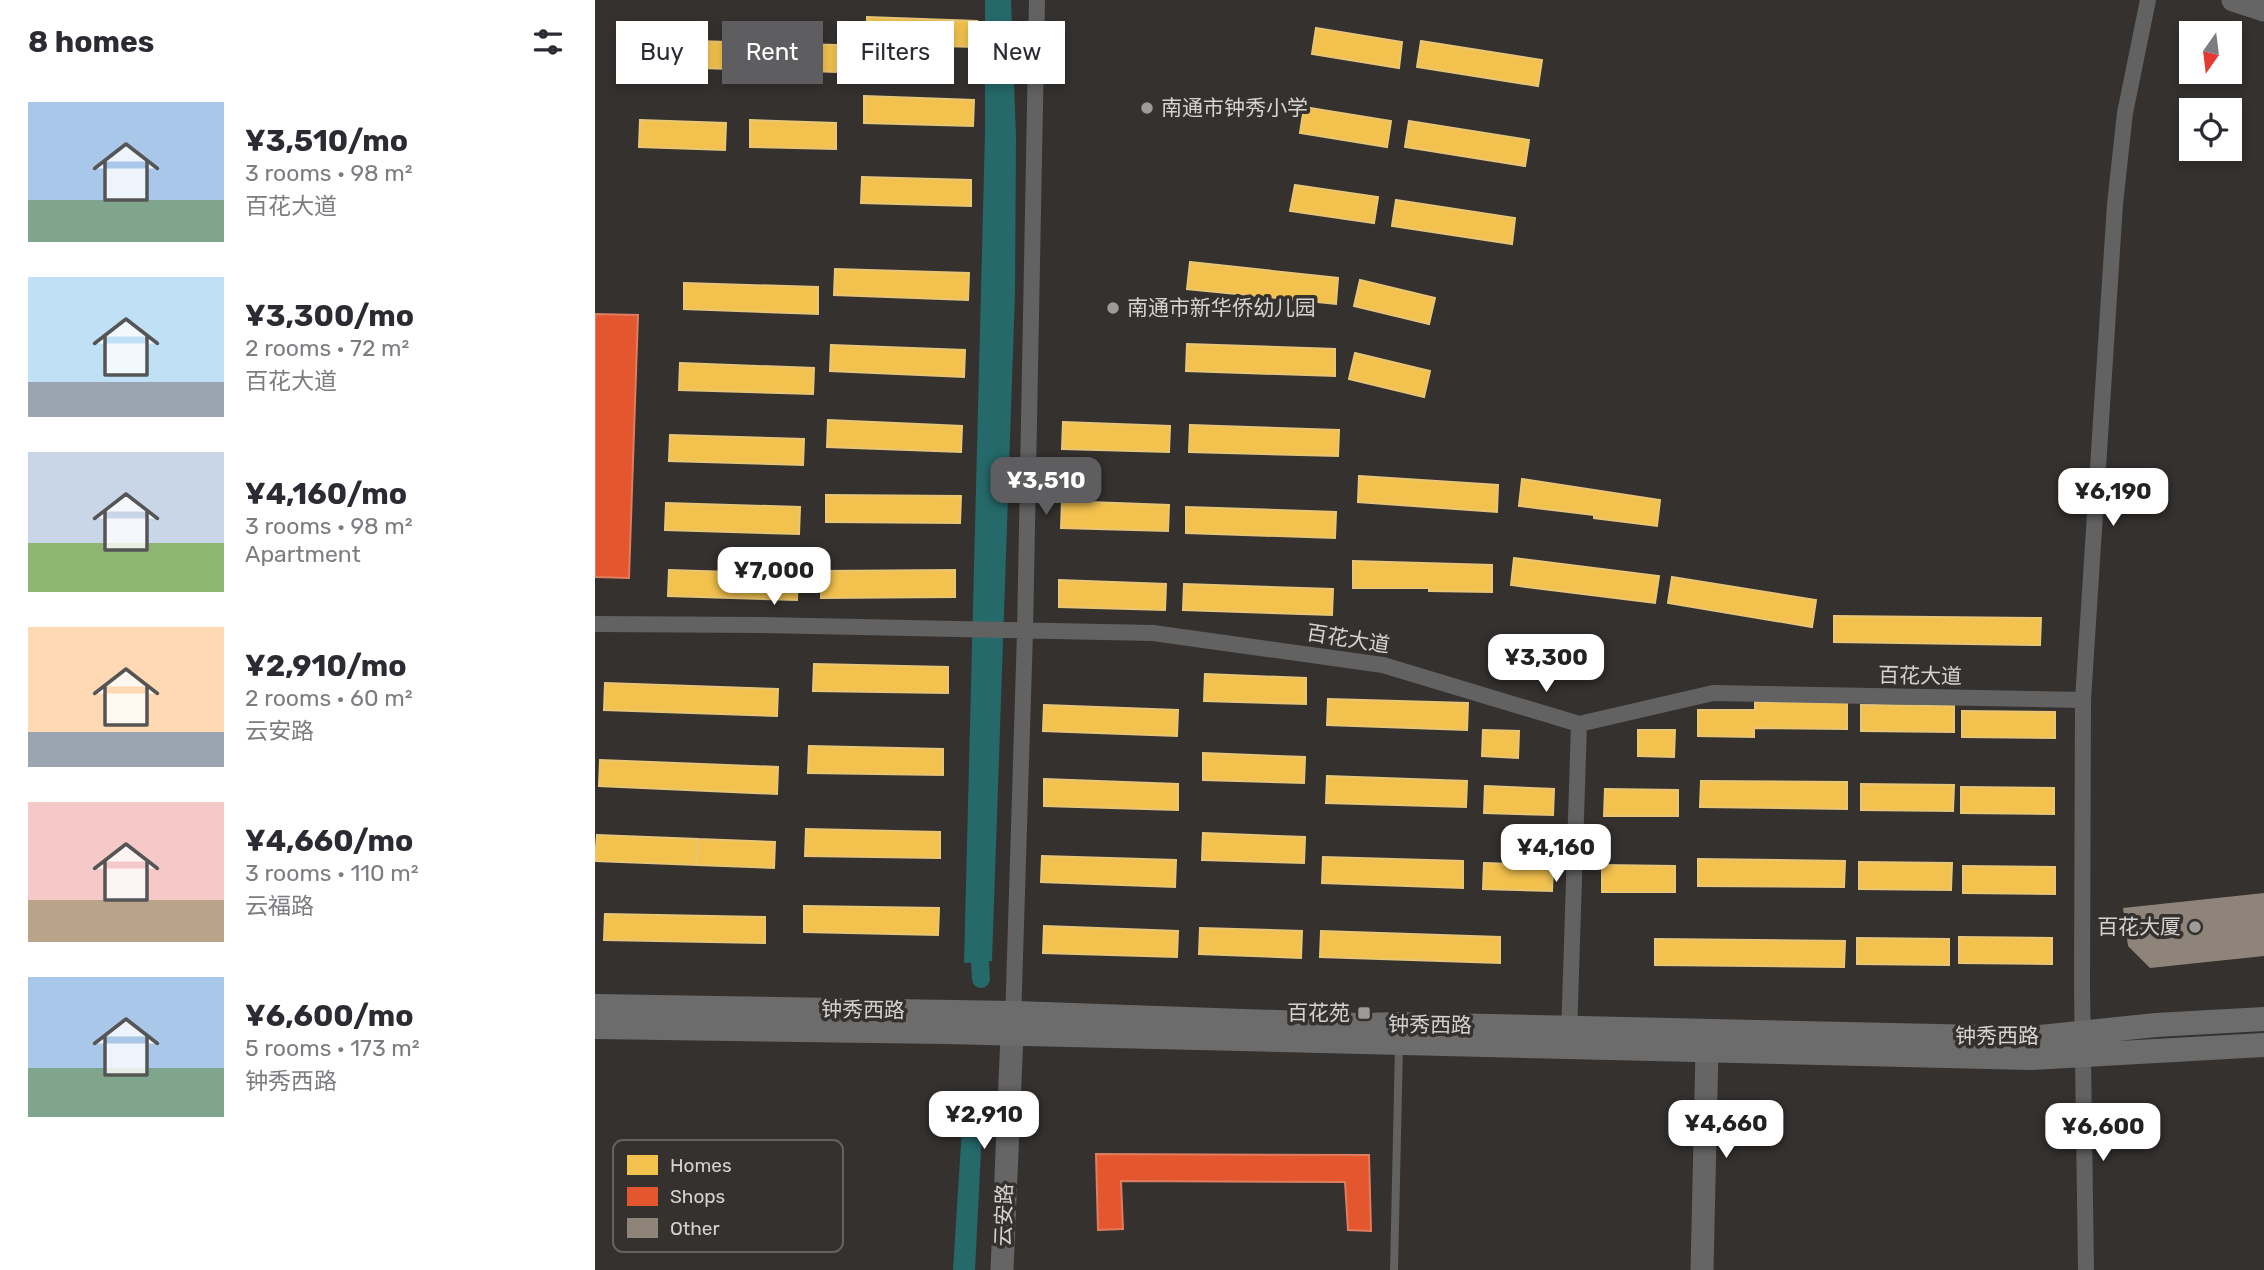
<!DOCTYPE html>
<html lang="en">
<head>
<meta charset="utf-8">
<style>
	body { margin:0; font-family:Rubik,"Noto Sans SC",sans-serif; background:#f2f2f3; color:#2b2b33; height:100vh; display:flex; flex-direction:column; font-size:26px; white-space:nowrap }
	* { box-sizing:border-box; margin:0 }
	p { font-size:23px; color:#7c7c81 }
	.icon { flex:none; width:38px; height:38px; fill:none; stroke:currentColor; stroke-width:2; stroke-linecap:round; stroke-linejoin:round }
	.map { position:relative; flex:1; overflow:hidden }
	.details { display:flex; flex-direction:column; background:#fff; width:595px }
	.details>* { flex:none }
	.guide { position:absolute; left:21px; top:21px; width:665px; height:63px; display:flex; gap:14px }
	.needle { width:46px; rotate:194deg }
	.buttons { position:absolute; left:1584px; top:21px; display:grid; gap:14px }
	.buttons a { display:grid; place-items:center; width:63px; height:63px; border-radius:0px; background:#fff; box-shadow:0 4px 10px #0003; font-size:35px }
	.price { position:absolute; translate:-50% -60px; padding:0 16px; border-radius:14px; background:#fff; color:#222; font-size:23px; line-height:46px; filter:drop-shadow(0 2px 4px #0008) }
	.price::after { content:''; position:absolute; left:50%; top:42px; width:21px; height:16px; margin-left:-10px; background:inherit; clip-path:polygon(0 0,100% 0,50% 100%) }
	.price.current { background:#5e5d60; color:#fff }
	ul { padding:0; list-style:none }
	li { display:flex; align-items:center; gap:21px; height:175px; padding:0 28px }
	li span { display:grid; place-items:center; flex:none; width:196px; height:140px; border-radius:0px; color:#555 }
	li>.icon { margin-inline-start:auto }
	span .icon { width:84px; height:84px; fill:#fffc; stroke-width:1 }
	li b { font-size:30px }
	h2 { display:flex; justify-content:space-between; align-items:center; height:84px; padding:0 28px; font-size:30px }
	.tag { padding:0 24px; border-radius:0px; background:#fff; box-shadow:0 4px 10px #0003; font-size:24px; line-height:63px }
	.tag.current { background:#5e5d60; color:#fff }
	main { display:flex; flex:1; min-height:0 }
	.map>svg:first-child { display:block }
</style>
</head>
<body>
<main>
<section class="details">
<h2>8 homes<svg class="icon" aria-label="filters" viewBox="0 0 24 24"><path d="M4 7h16M4 17h16"/><circle cx="9" cy="7" r="2"/><circle cx="15" cy="17" r="2"/></svg></h2>
<ul>
<li><span style="background:linear-gradient(#a9c7e8 70%,#7fa58c 0)"><svg class="icon" aria-label="home" viewBox="0 0 24 24"><path d="M3 11l9-7 9 7M6 9v11h12V9"/></svg></span><div><b>¥3,510/mo</b><p>3 rooms · 98 m²</p><p>百花大道</p></div></li>
<li><span style="background:linear-gradient(#bfe0f5 75%,#9aa5b1 0)"><svg class="icon" aria-label="home" viewBox="0 0 24 24"><path d="M3 11l9-7 9 7M6 9v11h12V9"/></svg></span><div><b>¥3,300/mo</b><p>2 rooms · 72 m²</p><p>百花大道</p></div></li>
<li><span style="background:linear-gradient(#c9d6e8 65%,#8fb573 0)"><svg class="icon" aria-label="home" viewBox="0 0 24 24"><path d="M3 11l9-7 9 7M6 9v11h12V9"/></svg></span><div><b>¥4,160/mo</b><p>3 rooms · 98 m²</p><p>Apartment</p></div></li>
<li><span style="background:linear-gradient(#ffd9b3 75%,#9aa5b1 0)"><svg class="icon" aria-label="home" viewBox="0 0 24 24"><path d="M3 11l9-7 9 7M6 9v11h12V9"/></svg></span><div><b>¥2,910/mo</b><p>2 rooms · 60 m²</p><p>云安路</p></div></li>
<li><span style="background:linear-gradient(#f6c9c9 70%,#b9a48a 0)"><svg class="icon" aria-label="home" viewBox="0 0 24 24"><path d="M3 11l9-7 9 7M6 9v11h12V9"/></svg></span><div><b>¥4,660/mo</b><p>3 rooms · 110 m²</p><p>云福路</p></div></li>
<li><span style="background:linear-gradient(#a9c7e8 65%,#7fa58c 0)"><svg class="icon" aria-label="home" viewBox="0 0 24 24"><path d="M3 11l9-7 9 7M6 9v11h12V9"/></svg></span><div><b>¥6,600/mo</b><p>5 rooms · 173 m²</p><p>钟秀西路</p></div></li>
</ul>
</section>
<div class="map">
<svg width="1669" height="1270" viewBox="0 0 1669 1270">
	<rect width="100%" height="100%" fill="#34312f"/>
	<path fill="#25696b" d="M390,0H416L421,137L420,293L397,961L369,963L390,132Z
		M367,1128L387,1130L380,1270H358Z"/>
	<path fill="#f2c14e" stroke="#e9c675" stroke-width="2" d="M272,17L382,21L381,47L271,44Z
		M721,28L807,42L804,68L717,54Z
		M29,39L134,42L133,69L28,65Z
		M826,41L947,60L943,86L822,67Z
		M157,43L242,45V72L156,69Z
		M269,96L379,100L378,126L269,123Z
		M709,107L796,121L792,147L705,133Z
		M45,120L131,123L130,150L44,147Z
		M155,120L241,123V149L155,147Z
		M814,121L934,140L930,166L810,147Z
		M267,177L376,180V206L266,203Z
		M700,185L783,197L779,223L695,211Z
		M801,200L920,218L917,244L797,226Z
		M595,262L743,278L741,304L592,289Z
		M240,269L374,273L373,300L239,295Z
		M765,280L840,298L834,324L759,306Z
		M89,283L223,287V314L89,309Z
		M592,344L740,349V376L591,371Z
		M236,345L370,350L369,377L235,371Z
		M760,353L835,371L829,397L754,379Z
		M85,363L219,368L218,394L84,390Z
		M233,420L367,426L366,452L232,447Z
		M468,422L575,426L574,452L467,449Z
		M595,425L744,430L743,456L594,452Z
		M75,435L209,439L208,465L74,461Z
		M764,476L903,485L902,512L763,502Z
		M927,479L1065,500L1062,526L999,518V515L924,506Z
		M231,495L366,496L365,523L231,522Z
		M467,501L574,505L573,531L466,528Z
		M71,503L205,507L204,534L70,530Z
		M591,507L741,512L740,538L591,533Z
		M919,558L1064,576L1060,603L916,585Z
		M758,561L897,565V592L834,591V588H758Z
		M74,570L203,574L202,600L73,596Z
		M360,570V597L226,598V571Z
		M1077,577L1221,600L1217,627L1073,603Z
		M464,580L571,584L570,610L464,607Z
		M589,584L738,589L737,615L588,610Z
		M1239,616L1446,618L1445,645L1239,642Z
		M219,664L353,667V693L218,691Z
		M610,674L711,678V704L609,701Z
		M10,683L183,689L182,716L9,710Z
		M733,699L873,703L872,730L732,725Z
		M1160,702L1252,703V729L1159,728V737L1103,736V710H1160Z
		M449,705L583,710L582,736L448,731Z
		M1266,705L1359,706V732L1266,731Z
		M1367,711L1460,712V738L1367,737Z
		M888,730L924,731L923,758L887,756Z
		M1043,730H1080L1079,757L1043,756Z
		M214,746L348,749V775L213,773Z
		M608,753L710,757L709,783L608,780Z
		M5,760L183,767L182,794L4,786Z
		M732,776L872,781L871,807L731,803Z
		M449,779L583,784V810L449,806Z
		M1106,781L1252,782V809L1105,807Z
		M1266,784L1359,785L1358,811L1266,810Z
		M890,786L959,789L958,815L889,813Z
		M1366,787L1459,788V814L1366,813Z
		M1010,789L1083,790V816H1009Z
		M211,829L345,832V858L210,856Z
		M608,833L710,837L709,863L607,860Z
		M2,835L103,839L102,865L0,861Z
		M103,839L180,842L179,868L102,865Z
		M447,856L581,860L580,887L446,882Z
		M728,857L868,861V888L727,883Z
		M1103,859L1250,861L1249,887L1103,886Z
		M1264,862L1357,863L1356,890L1264,889Z
		M889,863L958,865L957,891L888,889Z
		M1007,865L1080,866V892H1007Z
		M1368,866L1460,867V894L1368,893Z
		M209,906L344,908L343,935L209,932Z
		M10,914L170,917V943L9,940Z
		M449,926L583,931L582,957L448,953Z
		M605,928L707,931L706,958L604,954Z
		M726,931L905,937V963L725,957Z
		M1364,937L1457,938V964L1364,963Z
		M1262,938L1354,939V965L1262,964Z
		M1060,939L1250,941L1249,967L1060,965Z"/>
	<path fill="#e4572e" stroke="#e07c5f" stroke-width="2" d="M0,314L43,315L34,578L0,577Z
		M501,1154L774,1155L776,1231L753,1230L750,1182L526,1181L528,1229L503,1230Z"/>
	<g fill="none" stroke-linecap="round" stroke-linejoin="round">
		<path stroke="#25696b" stroke-width="18" d="M385,962L386,979
			M375,1129L377,1101"/>
	</g>
	<path fill="#8f8479" d="M1669,893V956L1555,968L1533,946L1528,908Z"/>
	<g fill="none" stroke-linecap="round" stroke-linejoin="round">
		<path stroke="#636262" stroke-width="8" d="M799,1270L804,1046"/>
		<path stroke="#636262" stroke-width="16" d="M0,624L165,625L558,633L788,665L984,724L1118,693L1488,700
			M418,1022L430,632L442,0
			M974,1036L984,724
			M1491,1270L1487,986L1488,700L1520,204L1530,113L1553,0"/>
		<path stroke="#656565" stroke-width="23" d="M1638,0L1669,10
			M407,1270L417,1035
			M1107,1270L1112,1050"/>
		<path stroke="#6d6c6c" stroke-width="24" d="M0,1006L418,1013L766,1025L805,1024L1434,1038L1561,1025L1669,1019
			M0,1027L350,1032L1435,1058L1669,1045"/>
	</g>
	<g fill="#9d9a98" stroke="#35312e" stroke-width="2.5">
		<circle cx="552" cy="108" r="7"/>
		<circle cx="518" cy="308" r="7"/>
		<circle cx="1600" cy="927" r="7"/>
		<rect x="762" y="1006" width="14" height="14" rx="3.5"/>
	</g>
	<g text-anchor="middle" stroke-width="7" stroke-linejoin="round" paint-order="stroke">
		<g font-size="21" fill="#d5d3d1" stroke="#35312e" text-anchor="start">
			<text x="566" y="115">南通市钟秀小学</text>
			<text x="532" y="315">南通市新华侨幼儿园</text>
			<text x="1586" y="934" text-anchor="end">百花大厦</text>
			<text x="755" y="1020" text-anchor="end">百花苑</text>
		</g>
		<g font-size="21" fill="#d5d3d1" stroke="#35312e">
			<text transform="translate(753 639) rotate(9)" y="7">百花大道</text>
			<text transform="translate(1325 676) rotate(1)" y="7">百花大道</text>
			<text transform="translate(268 1010) rotate(1)" y="7">钟秀西路</text>
			<text transform="translate(835 1025) rotate(1)" y="7">钟秀西路</text>
			<text x="1402" y="1043">钟秀西路</text>
			<text transform="translate(409 1215) rotate(-88)" y="7">云安路</text>
		</g>
	</g>
	<rect x="18" y="1140" width="230" height="112" rx="10" fill="#35312e" stroke="#65625f" stroke-width="2"/>
	<rect x="32" y="1155" width="31" height="20" fill="#f2c14e"/>
	<rect x="32" y="1187" width="31" height="19" fill="#e4572e"/>
	<rect x="32" y="1218" width="31" height="20" fill="#8f8479"/>
	<g font-size="19" fill="#d5d3d1">
		<text x="75" y="1172">Homes</text>
		<text x="75" y="1203">Shops</text>
		<text x="75" y="1235">Other</text>
	</g>
</svg>
<div class="buttons">
<a><svg class="needle" viewBox="-14 -14 28 28"><path d="M0-13l5 13h-10z" fill="#e53935"/><path d="M0 13l5-13h-10z" fill="#7c7c81"/></svg></a>
<a><svg class="icon" aria-label="locate" viewBox="0 0 24 24"><circle cx="12" cy="12" r="6"/><path d="M12 2v4M12 18v4M2 12h4M18 12h4"/></svg></a>
</div>
<b class="price current" style="left:451px;top:517px">¥3,510</b>
<b class="price" style="left:1518px;top:528px">¥6,190</b>
<b class="price" style="left:179px;top:607px">¥7,000</b>
<b class="price" style="left:951px;top:694px">¥3,300</b>
<b class="price" style="left:961px;top:884px">¥4,160</b>
<b class="price" style="left:389px;top:1151px">¥2,910</b>
<b class="price" style="left:1131px;top:1160px">¥4,660</b>
<b class="price" style="left:1508px;top:1163px">¥6,600</b>
<div class="guide">
<a class="tag">Buy</a>
<a class="tag current">Rent</a>
<a class="tag">Filters</a>
<a class="tag">New</a>
</div>
</div>
</main>
</body>
</html>
